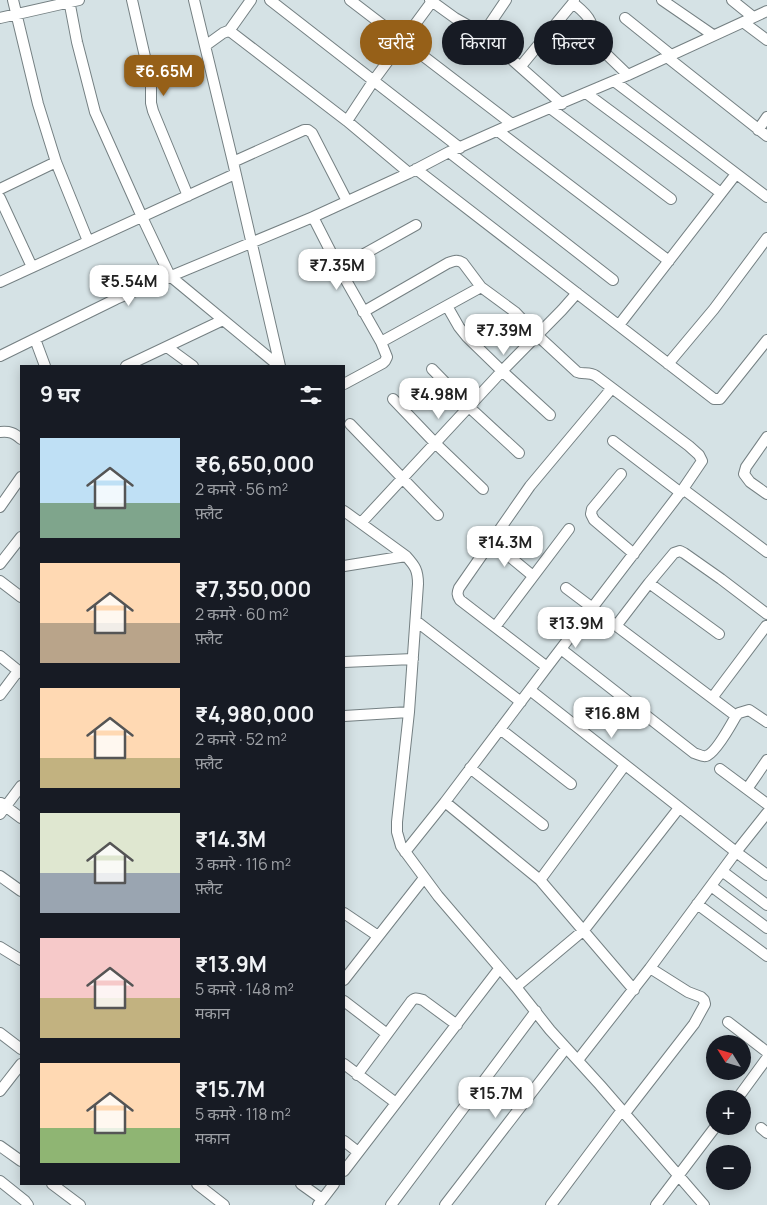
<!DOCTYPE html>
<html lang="hi">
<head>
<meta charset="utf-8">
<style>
	body { margin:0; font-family:Manrope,"Noto Sans Devanagari",sans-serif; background:#20242c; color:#f1f3f6; height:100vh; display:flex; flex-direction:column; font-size:19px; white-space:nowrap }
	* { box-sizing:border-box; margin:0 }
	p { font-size:16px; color:#9ea1a6 }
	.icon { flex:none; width:28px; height:28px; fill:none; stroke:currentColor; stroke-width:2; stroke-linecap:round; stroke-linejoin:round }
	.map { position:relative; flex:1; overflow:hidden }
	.details { position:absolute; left:20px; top:365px; width:325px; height:820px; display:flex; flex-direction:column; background:#171b24; border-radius:0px; box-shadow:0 2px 12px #0003 }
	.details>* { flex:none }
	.banner { position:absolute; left:360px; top:20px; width:331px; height:45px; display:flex; gap:10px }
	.needle { width:32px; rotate:307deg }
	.controls { position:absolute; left:706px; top:1035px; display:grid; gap:10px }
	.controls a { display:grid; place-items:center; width:45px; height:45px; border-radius:50%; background:#171b24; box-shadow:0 2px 12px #0003; font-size:25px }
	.price { position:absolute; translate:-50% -42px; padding:0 11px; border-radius:10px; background:#fff; color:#222; font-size:16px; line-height:32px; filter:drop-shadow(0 1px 2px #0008) }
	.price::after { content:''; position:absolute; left:50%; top:30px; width:15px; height:11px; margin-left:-8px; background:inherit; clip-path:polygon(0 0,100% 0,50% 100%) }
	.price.on { background:#966018; color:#fff }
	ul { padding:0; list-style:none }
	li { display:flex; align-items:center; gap:15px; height:125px; padding:0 20px }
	li span { display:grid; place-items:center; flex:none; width:140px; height:100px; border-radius:0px; color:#555 }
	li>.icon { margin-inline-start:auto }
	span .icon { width:60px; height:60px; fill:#fffc; stroke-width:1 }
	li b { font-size:21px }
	h2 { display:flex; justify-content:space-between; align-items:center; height:60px; padding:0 20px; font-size:21px }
	.tag { padding:0 18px; border-radius:22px; background:#171b24; box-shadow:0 2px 12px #0003; font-size:18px; line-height:45px }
	.tag.on { background:#966018; color:#fff }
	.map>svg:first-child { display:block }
</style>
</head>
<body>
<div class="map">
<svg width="767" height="1205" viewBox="0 0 767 1205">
	<rect width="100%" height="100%" fill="#d5e2e5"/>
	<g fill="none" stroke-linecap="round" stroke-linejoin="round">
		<defs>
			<path id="minor" d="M13,0L38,104L56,162L88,241
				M69,0L77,42L95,112L142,217L170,276L279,366
				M132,0L151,83V103L153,111L188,196
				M194,0L233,162L280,366
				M270,0L460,148
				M350,0L512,124
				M430,0L455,18L483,34L562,104
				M662,0L713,35
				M732,0L753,17
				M573,3C579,8 587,14 590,21C595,30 594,40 600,48L628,75
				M0,18L79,0
				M625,18L671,55
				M743,22L767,40
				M229,31L251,0
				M483,34L506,0
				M205,46L223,33L228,31L231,32L347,121L409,173
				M667,57L767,136
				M521,66L573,3L574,0
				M614,81L767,197
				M586,93L721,193
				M550,108L671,199
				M347,121L374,80L433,0
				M758,130L767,117
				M498,131L669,261
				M449,152L613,280
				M233,162L304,130H308L312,133L347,201
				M416,169L714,399H720L767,340
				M0,189L56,162
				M0,198L32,267
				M313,217L339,268L381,342L387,357L385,361L383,363L344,384
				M339,268L416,225
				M0,282L235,174
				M447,306L459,327L467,337L502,371L550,415
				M363,312L448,263C454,261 457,259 463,263L481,287L515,312L537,335L577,372C583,375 589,371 596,376L689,446L699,455L702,461L683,489L547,667L445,802L405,852
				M619,325L736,174
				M35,339L45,366
				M381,342L481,287
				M167,347L193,366
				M0,356L116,299L313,217L409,173L449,152L512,124L628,75L767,11
				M668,364L714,309L767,238
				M126,366L223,320
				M432,369L469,407L519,453
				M393,399L435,443L483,489
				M350,424L438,515
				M0,432C10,431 14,433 21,439
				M767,437L746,467L744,474L750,482L767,494
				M613,441L681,493
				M621,474L592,509L591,514L594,520L634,554
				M683,489L767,552
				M0,507L21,477
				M344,511L406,556C415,566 418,570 418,584L409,712L397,822V832L401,846L438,896L516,987L550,1030L600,1085L704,1205
				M361,523L502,371L562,310L577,293
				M492,542L533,576
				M0,564L21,537
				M344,566L406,556
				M0,581L21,597
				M649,583L719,634
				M416,621L521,702
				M616,626L649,583L674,553L680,551L684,553L721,579L767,614
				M495,627L569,529
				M561,649L694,753C698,754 702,757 706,756C715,754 731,725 736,716L566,588
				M0,656L21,673
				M344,662L413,659
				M547,667L460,600C457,595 457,593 459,588L530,486L612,388
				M530,690L736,852L650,968L578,1060
				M0,695L18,671
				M712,698L766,626L767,627
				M344,716L409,712
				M736,716L739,713L749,710L767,722
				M500,729L571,784
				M470,768L543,825
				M720,769L767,804
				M747,789L767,760
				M445,802L540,880L634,990
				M1,803L21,818
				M767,813L736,852L767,875
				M0,814L21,786
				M722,871L767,905
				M0,876L21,891
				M540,880L625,765
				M711,886L767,928
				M697,904L767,956
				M344,913L378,936
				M0,947L21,960
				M344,980L424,878
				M516,987L584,930L679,808
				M344,1001L387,1034
				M728,1022L767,1052
				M0,1033L21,1049
				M344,1064L396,1103
				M357,1075L410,1003C414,997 417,998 423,1000L457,1025
				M0,1091L21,1064
				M737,1099L767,1058
				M625,1113L694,1024L705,1004L704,1000L701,997L688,992L650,968
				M761,1128L767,1133
				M344,1141L358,1152
				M0,1146L21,1161
				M344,1171L499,969
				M0,1181L25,1201L28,1205
				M52,1184L80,1205
				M197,1184L224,1205
				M301,1184L322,1199
				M318,1205L334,1184
				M391,1205L536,1011
				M445,1205L566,1048
				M551,1205L622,1110
				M656,1205L716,1126"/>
		</defs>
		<use href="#minor" stroke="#758083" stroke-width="12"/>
		<use href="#minor" stroke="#fff" stroke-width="10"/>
	</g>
</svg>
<div class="controls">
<a><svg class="needle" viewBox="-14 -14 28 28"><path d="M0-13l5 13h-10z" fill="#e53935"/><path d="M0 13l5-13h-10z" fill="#9ea1a6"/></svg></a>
<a>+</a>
<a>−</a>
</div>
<b class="price on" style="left:164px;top:97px">₹6.65M</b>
<b class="price" style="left:337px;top:291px">₹7.35M</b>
<b class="price" style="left:129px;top:307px">₹5.54M</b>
<b class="price" style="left:504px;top:356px">₹7.39M</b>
<b class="price" style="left:439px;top:420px">₹4.98M</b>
<b class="price" style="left:505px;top:568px">₹14.3M</b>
<b class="price" style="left:576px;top:649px">₹13.9M</b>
<b class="price" style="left:612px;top:739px">₹16.8M</b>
<b class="price" style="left:496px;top:1119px">₹15.7M</b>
<div class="banner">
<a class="tag on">खरीदें</a>
<a class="tag">किराया</a>
<a class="tag">फ़िल्टर</a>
</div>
<section class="details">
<h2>9 घर<svg class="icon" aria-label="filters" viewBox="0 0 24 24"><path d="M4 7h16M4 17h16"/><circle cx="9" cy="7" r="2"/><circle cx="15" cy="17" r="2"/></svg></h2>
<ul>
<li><span style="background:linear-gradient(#bfe0f5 65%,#7fa58c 0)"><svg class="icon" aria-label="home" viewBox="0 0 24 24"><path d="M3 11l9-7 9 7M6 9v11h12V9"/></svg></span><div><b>₹6,650,000</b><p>2 कमरे · 56 m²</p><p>फ़्लैट</p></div></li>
<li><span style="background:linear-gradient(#ffd9b3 60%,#b9a48a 0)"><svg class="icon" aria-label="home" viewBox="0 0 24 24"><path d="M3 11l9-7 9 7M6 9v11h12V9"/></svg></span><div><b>₹7,350,000</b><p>2 कमरे · 60 m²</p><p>फ़्लैट</p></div></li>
<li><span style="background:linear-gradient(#ffd9b3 70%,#c2b280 0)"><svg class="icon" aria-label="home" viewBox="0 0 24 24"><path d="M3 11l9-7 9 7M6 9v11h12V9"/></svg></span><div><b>₹4,980,000</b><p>2 कमरे · 52 m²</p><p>फ़्लैट</p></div></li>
<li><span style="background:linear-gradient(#dfe7d0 60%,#9aa5b1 0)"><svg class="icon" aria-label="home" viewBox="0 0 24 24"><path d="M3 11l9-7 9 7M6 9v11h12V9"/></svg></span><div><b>₹14.3M</b><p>3 कमरे · 116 m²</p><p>फ़्लैट</p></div></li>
<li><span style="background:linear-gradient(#f6c9c9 60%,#c2b280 0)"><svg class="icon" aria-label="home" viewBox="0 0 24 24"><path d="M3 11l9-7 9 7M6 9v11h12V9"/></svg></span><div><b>₹13.9M</b><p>5 कमरे · 148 m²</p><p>मकान</p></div></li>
<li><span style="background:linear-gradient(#ffd9b3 65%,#8fb573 0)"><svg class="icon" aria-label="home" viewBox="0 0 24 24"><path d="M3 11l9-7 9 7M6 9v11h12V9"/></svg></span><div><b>₹15.7M</b><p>5 कमरे · 118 m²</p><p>मकान</p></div></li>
</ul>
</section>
</div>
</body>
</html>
